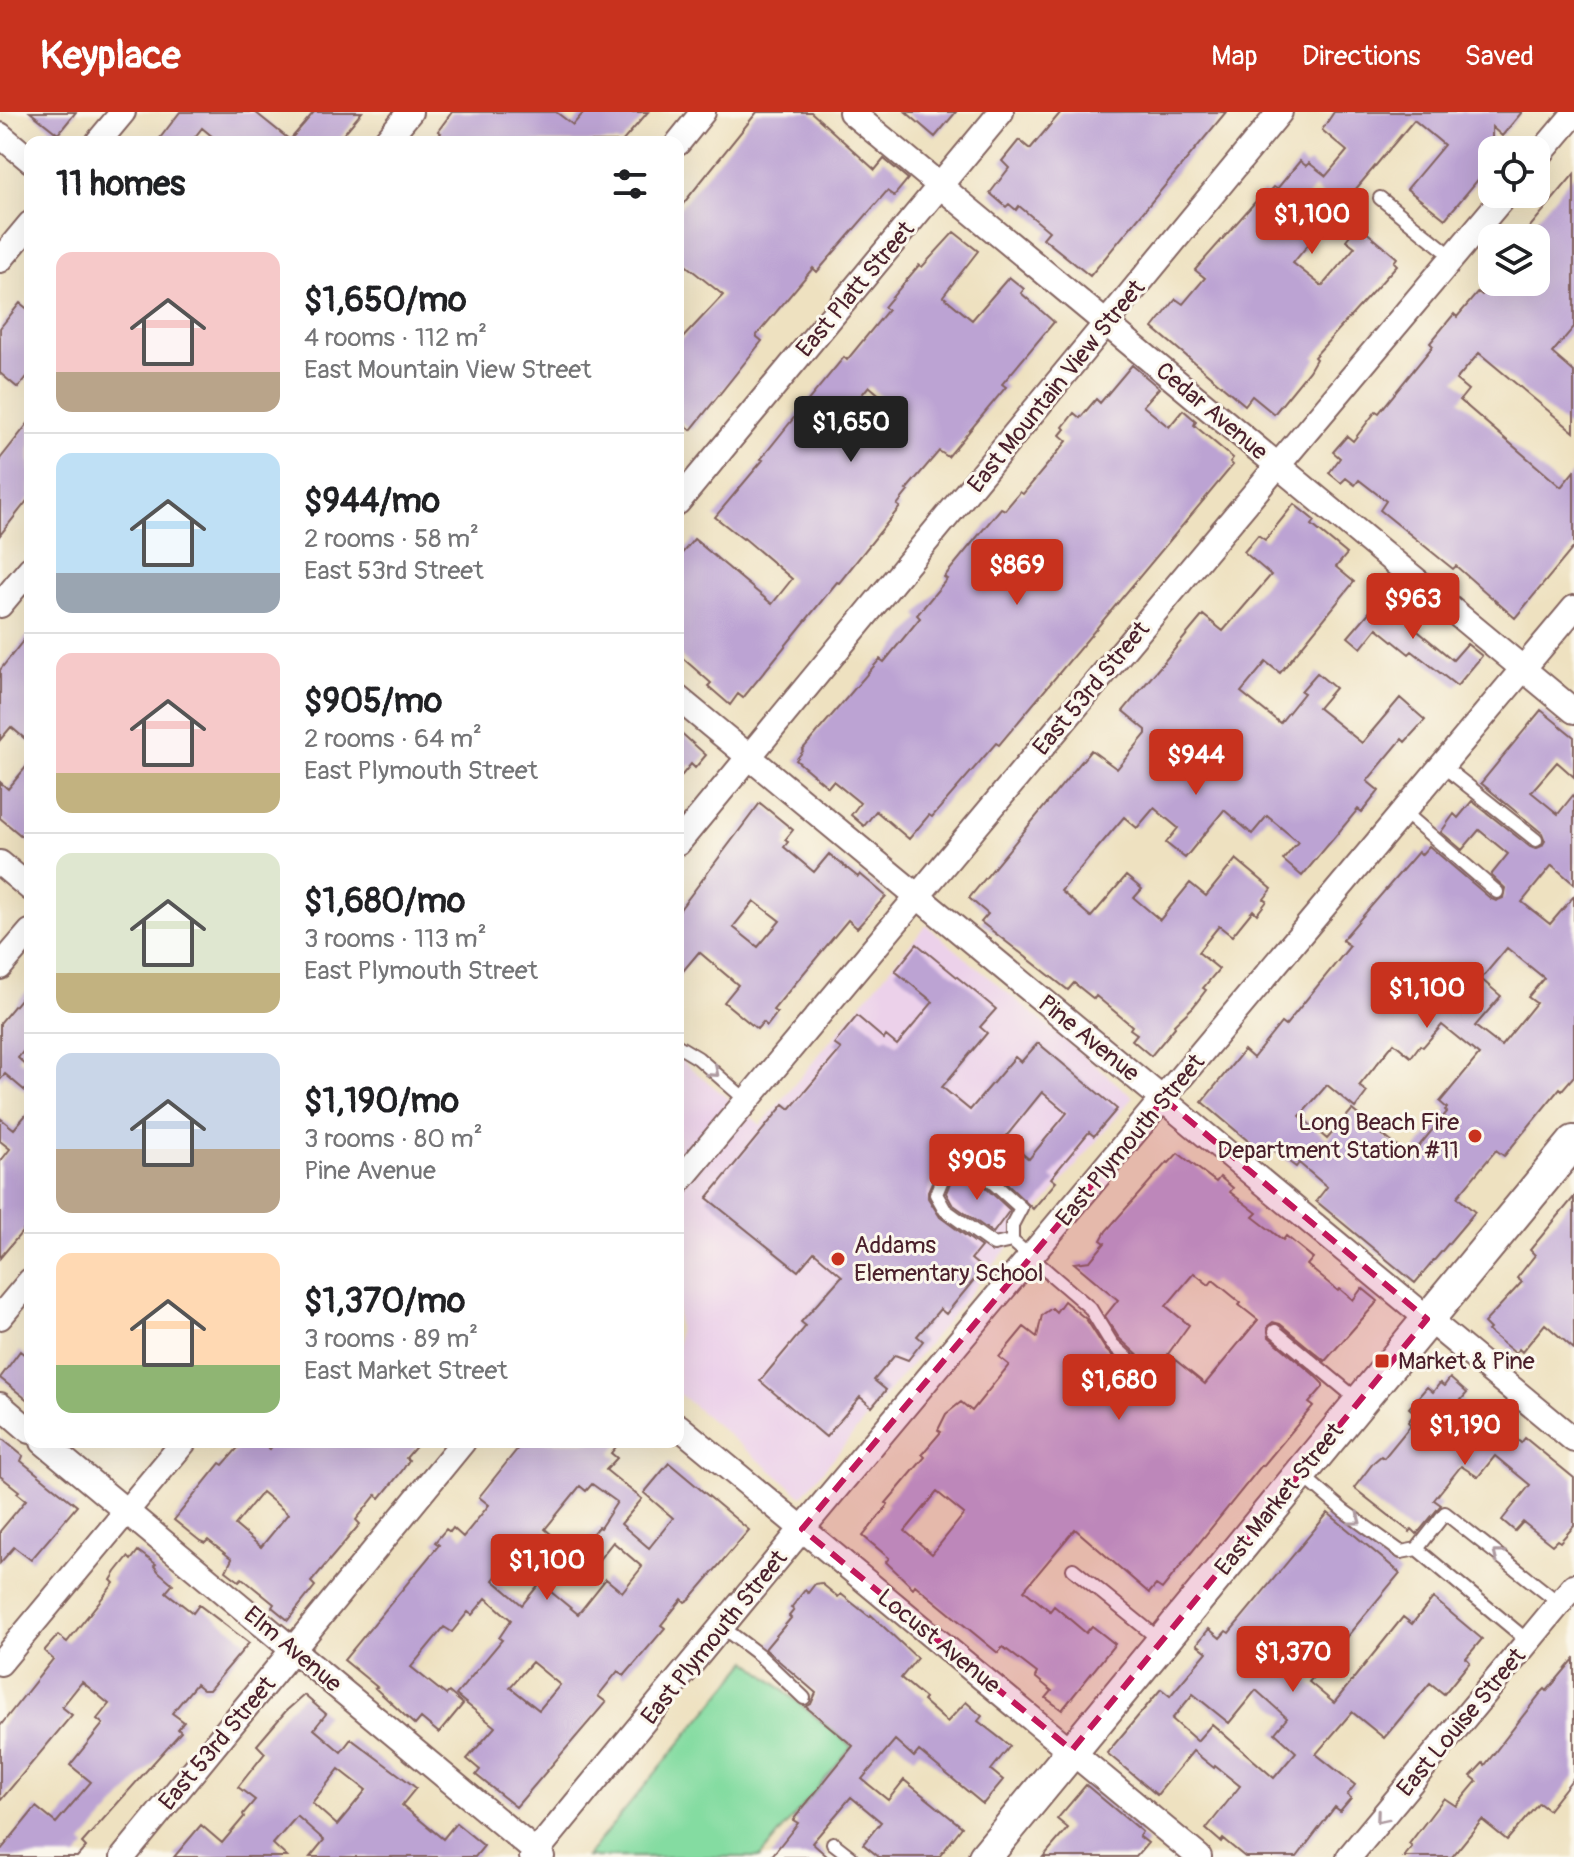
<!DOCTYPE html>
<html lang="en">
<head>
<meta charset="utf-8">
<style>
	body { margin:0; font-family:Pangolin,sans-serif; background:#f6f6f6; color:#202124; height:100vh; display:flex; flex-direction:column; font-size:30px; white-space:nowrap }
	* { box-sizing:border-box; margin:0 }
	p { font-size:26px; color:#757577 }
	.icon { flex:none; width:44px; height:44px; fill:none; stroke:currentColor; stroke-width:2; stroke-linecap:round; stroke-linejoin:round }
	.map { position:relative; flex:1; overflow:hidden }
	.side { position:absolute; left:24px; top:24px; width:660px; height:1312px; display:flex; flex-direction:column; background:#fff; border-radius:16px; box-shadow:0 8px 32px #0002 }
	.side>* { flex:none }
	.tools { position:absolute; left:1478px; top:24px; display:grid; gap:16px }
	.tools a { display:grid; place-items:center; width:72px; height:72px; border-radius:16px; background:#fff; box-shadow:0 8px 32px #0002; font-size:40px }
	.price { position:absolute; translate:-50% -68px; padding:0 18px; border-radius:8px; background:#c8321e; color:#fff; font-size:26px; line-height:52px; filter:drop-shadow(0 2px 4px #0008) }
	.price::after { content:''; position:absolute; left:50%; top:48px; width:24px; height:18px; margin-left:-12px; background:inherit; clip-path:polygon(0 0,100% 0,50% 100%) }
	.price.current { background:#222; color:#fff }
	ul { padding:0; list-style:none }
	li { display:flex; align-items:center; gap:24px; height:200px; padding:0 32px }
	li+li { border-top:2px solid #e0e0e0 }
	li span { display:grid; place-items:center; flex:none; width:224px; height:160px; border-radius:16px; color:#555 }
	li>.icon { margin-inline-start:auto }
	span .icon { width:96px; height:96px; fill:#fffc; stroke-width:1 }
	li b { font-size:34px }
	h2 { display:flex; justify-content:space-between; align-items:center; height:96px; padding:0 32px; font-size:34px }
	header { display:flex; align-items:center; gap:48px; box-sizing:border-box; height:112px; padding:0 40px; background:#c8321e; color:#fff }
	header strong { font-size:38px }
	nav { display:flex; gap:44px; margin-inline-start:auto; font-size:28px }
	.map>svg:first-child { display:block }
</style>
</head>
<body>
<header>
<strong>Keyplace</strong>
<nav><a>Map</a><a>Directions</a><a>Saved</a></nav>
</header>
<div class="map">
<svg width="1574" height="1745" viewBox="0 0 1574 1745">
	<rect width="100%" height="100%" fill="#fbf7ec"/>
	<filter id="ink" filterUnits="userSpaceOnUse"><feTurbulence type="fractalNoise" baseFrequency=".0125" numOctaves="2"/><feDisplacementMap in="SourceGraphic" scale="16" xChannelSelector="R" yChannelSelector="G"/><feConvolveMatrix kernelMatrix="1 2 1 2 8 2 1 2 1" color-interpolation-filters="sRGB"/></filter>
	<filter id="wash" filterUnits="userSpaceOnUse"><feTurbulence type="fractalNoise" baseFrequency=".006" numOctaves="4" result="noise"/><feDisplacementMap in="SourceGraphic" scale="32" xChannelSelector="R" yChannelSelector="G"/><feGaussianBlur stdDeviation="1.8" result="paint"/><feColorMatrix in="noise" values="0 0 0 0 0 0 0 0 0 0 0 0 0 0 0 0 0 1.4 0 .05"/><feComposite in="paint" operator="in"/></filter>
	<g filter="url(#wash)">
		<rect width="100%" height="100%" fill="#eee1c0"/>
		<path fill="#ecd1ea" d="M926,813L1133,985L802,1384L678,1281V946L761,1013Z"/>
		<path fill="#84dca1" stroke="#677e66" stroke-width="2" d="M748,1549L852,1635L760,1745H586Z"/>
		<g id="blocks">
			<path fill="#bca3d3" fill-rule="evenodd" d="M30,0H76L58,22Z
				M180,0H255L290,28L314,0H362L337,30H219L202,16L191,30H157Z
				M452,0H556L573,13L584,0H648L622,30H434L441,21L438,19Z
				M757,0H811L875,58L884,47L908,67L894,84L887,79L817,160L813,156L756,224L762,229L691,318L678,307V231L723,183L678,147V98Z
				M906,0H956L935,25Z
				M1061,0H1226L1090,164L1043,126L1049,119L1019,94L1016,98L1009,92L1006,95L990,81L1009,56L1002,49L1019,28L1030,37Z
				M1334,0H1522L1502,24L1492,15V51L1445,107L1407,77L1444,33L1414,8L1355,78L1359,80L1343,100L1314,76L1287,108L1312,128L1293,151L1322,174L1355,135L1346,128L1358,113L1397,146L1394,150L1397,153L1314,245L1316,247L1309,259L1274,302L1252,284L1245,293L1153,216L1176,187L1183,192L1205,166L1195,158L1264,80L1267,83L1274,75L1277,77L1300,49L1306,54L1309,51L1326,64L1347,39L1322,18Z
				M1574,62V215L1552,241L1574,260V320L1479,241L1456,268L1468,278L1460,288L1561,375L1574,359V435L1515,506L1456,454L1453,457L1380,398L1386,389L1359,368L1355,373L1346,366L1341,371L1329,361L1340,346L1333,340L1347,324L1353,329L1376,299L1379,301L1433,234L1430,231L1454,202L1457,205L1478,180L1482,183L1493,170H1536V123L1528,117Z
				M954,120L978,139L943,184L972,208L1009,165L1024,177L1021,181L1054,210L1002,272L1006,275L948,345L939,339L906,378L908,379L897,393L900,395L839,471L837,470L743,586L738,582L730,593L708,574L711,571L678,542V446L694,427L772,492L792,467L744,426L743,427L715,405L763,348L761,347L797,302L844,245L847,248L888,198L884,195L919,153L922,155ZM869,274L897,298L876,322L848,299Z
				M20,191L30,199V261L18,276L0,261V216Z
				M1132,253L1159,276L1143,294L1169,315L1183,298L1196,309L1194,313L1233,346L1230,350L1233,353L999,633L996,631L932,705L929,703L909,727L876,699L864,714L851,703L860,691L833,669L828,675L796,648L803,639L802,638L880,547L884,550L920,506L917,503L947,467L944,465L1001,396L1005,398L1020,380L1023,382L1067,329L1060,323L1065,317L1063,315L1074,301L1080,306L1096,287L1100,291Z
				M30,309V385L0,423V347Z
				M1294,392L1315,409L1312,413L1347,442L1336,455L1354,470L1280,561L1266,550L1241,580L1280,611L1304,581L1301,579L1317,561L1335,576L1318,596L1362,631L1400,586L1425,608L1405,630L1402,627L1367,669L1379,679L1362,700L1358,697L1302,764L1283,748L1298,730L1267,704L1252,722L1224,698L1185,746L1166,731L1178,716L1154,696L1137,716L1124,705L1061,779L1091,805L1126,764L1142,777L1134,786L1160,808L1190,771L1206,784L1236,747L1272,777L1264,787L1267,789L1257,802L1253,798L1232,824L1219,814L1198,840L1219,857L1203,876L1206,878L1193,895L1174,913L1175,915L1151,944L1132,928L1137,922L1130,917L1132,914L1096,884L1094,887L1074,871L1068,878L981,810L988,802L969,786L1091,638L1117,657L1146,622V618L1123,599L1203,503L1223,519L1271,463L1244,440L1258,423L1265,428Z
				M1384,483L1412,506L1408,511L1453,548L1467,532L1482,544L1457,574L1412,539L1409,542L1377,516L1361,536L1348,525Z
				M30,520V631L11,615L0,628V558Z
				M1541,598L1574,625V665L1557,650L1531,680L1558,702L1574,682V772L1552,753L1522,790L1550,812L1574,784V964L1562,978L1560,976L1505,1043L1504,1044L1496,1038L1457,1085L1475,1100L1415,1171L1316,1089L1327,1075L1299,1051L1296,1055L1272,1037L1266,1044L1202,990L1244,938L1253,946L1281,911L1285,914L1350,834L1342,828L1418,740L1421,743L1429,734L1491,787L1496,789L1503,786L1505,776L1491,763L1508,742L1479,718L1462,738L1441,720L1454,702L1458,706L1472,689L1530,735L1535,737L1542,734L1545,729L1542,721L1481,671ZM1507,836L1544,866L1528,885L1536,891L1501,934L1475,914L1501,884L1481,867ZM1442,913L1479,943L1440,990L1447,996L1445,998L1447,1000L1410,1045L1352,998L1327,1027L1300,1004L1327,973L1355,996L1367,980L1359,974L1394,931L1411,945L1420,933L1423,935Z
				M678,618L706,643L695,656L691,652L678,668Z
				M30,650V731L0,706V670L8,677Z
				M760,691L793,718L785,728L788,730L784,735L814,760L829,742L858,765L860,762L886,784L857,816L848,808L773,898L777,901L767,914L763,910L757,917L724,890L738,873L699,840L678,865V800ZM754,789L780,809L758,835L733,815Z
				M917,832L996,897L980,915L987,921L942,975L970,998L1015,945L1021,950L1038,931L1117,997L1094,1024L1089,1020L1051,1066L1056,1070L1033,1097L985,1051L967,1041L958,1042L937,1059L928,1079V1086L940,1105L981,1135L971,1147L983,1157L946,1202L940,1197L917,1224L923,1229L908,1248L895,1243L874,1268L886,1278L872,1295L860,1285L826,1325L760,1269L806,1214L801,1210L842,1164L814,1140L798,1159L707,1086L784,992L790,997L841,937L834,932L857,904L884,927L886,924L897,933L933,890L895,859ZM1042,980L1067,1001L1029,1047L1004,1027Z
				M30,875V931L18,946L30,957V983L5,962L0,968V911Z
				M30,998V1106L25,1112L27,1114L0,1146V1050L10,1037L0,1029V1006L14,1017Z
				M1178,1041L1216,1070L1220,1065L1233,1076L1230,1080L1257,1101L1253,1105L1283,1128L1286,1124L1313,1146L1307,1153L1338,1179L1340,1177L1353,1188L1362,1176L1378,1189L1325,1249L1280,1212L1273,1210L1268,1214L1269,1225L1313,1262L1323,1272V1275L1309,1291L1313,1294L1263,1354L1262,1353L1162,1477L1156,1473L1149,1481L1075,1417L1024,1478L1050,1499L1054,1494L1086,1521L1092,1514L1115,1532L1062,1598L1046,1586L1052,1579L1035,1565L1037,1561L1003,1535L998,1541L915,1473L913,1476L886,1450L889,1446L863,1424L885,1397L888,1392L886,1391L925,1345L922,1342L941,1320L938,1318L946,1302L961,1290L972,1299L1009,1253L999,1245L1024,1215L1037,1225L1042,1203L1052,1196L1056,1200L1064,1189L1086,1207L1106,1238L1140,1270L1148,1272L1153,1268V1257L1119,1226L1105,1204L1118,1188L1074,1151L1090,1149L1105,1131L1101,1128L1106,1119L1167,1050L1169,1051ZM1194,1161L1209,1173L1213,1168L1241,1191L1239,1193L1258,1208L1205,1272L1168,1242L1189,1213L1166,1194ZM937,1380L964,1402L932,1442L905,1419Z
				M964,1060L974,1065L1010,1098L993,1121L952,1092L946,1081L950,1071Z
				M1574,1085V1237L1545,1212L1522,1240L1519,1237L1515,1241L1488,1219L1490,1217L1484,1211L1522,1170L1517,1166L1535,1143L1530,1138Z
				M20,1239L30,1247V1290L0,1266Z
				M1450,1266L1467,1281L1461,1288L1491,1313L1495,1308L1521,1331L1525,1326L1574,1366V1414L1560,1430L1557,1428L1552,1433L1523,1410L1515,1419L1502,1408L1530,1373L1495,1344L1478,1365L1461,1354L1434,1388L1441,1393L1417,1422L1412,1417L1410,1420L1354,1376L1374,1350L1381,1344L1384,1346L1411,1313L1408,1310L1415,1301L1409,1296L1427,1275L1433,1280L1440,1271L1444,1274Z
				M0,1325L23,1344L21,1349L77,1394L31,1448L14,1435L0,1451V1419L26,1388L17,1381L19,1379L0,1364Z
				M243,1330H261L270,1337L275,1330H420L406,1346L409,1348L402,1359L380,1386L376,1383L356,1408L360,1412L311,1470L315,1474L288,1508L272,1495L274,1492L242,1466L239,1469L226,1459L232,1447L208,1428L205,1431L200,1429L174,1408L220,1351L223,1353ZM262,1380L288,1402L261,1435L235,1413Z
				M523,1330H620L611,1341L617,1346L606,1358L642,1387L621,1412L649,1436L673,1406L644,1381L669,1351L749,1418L690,1487L685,1490L682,1487L661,1513L665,1516L624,1564L618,1559L598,1584L606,1590L516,1695L476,1663L480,1658L467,1647L495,1615L456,1583L502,1528L499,1526L511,1508L486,1486L472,1503L468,1500L452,1520L444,1515L411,1555L446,1583L449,1580L463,1592L439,1621L421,1606L415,1613L375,1576L377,1575L344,1548L439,1433L435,1430L446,1417L450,1420L453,1416L463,1425L489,1393L479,1385ZM592,1372L617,1390L600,1416L598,1415L580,1436L597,1450L613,1430L642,1455L622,1480L606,1467L578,1502L540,1471L522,1493L493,1468L516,1439L534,1454L557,1427L545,1417L580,1374L586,1379ZM532,1550L560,1573L539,1598L510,1575Z
				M1328,1401L1400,1461L1309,1570L1334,1591L1403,1505L1412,1512L1433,1486L1482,1527L1466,1546L1470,1550L1444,1582L1430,1571L1384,1626L1352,1600L1316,1642L1355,1673L1347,1683L1351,1686L1340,1699L1335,1695L1297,1745H1245L1223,1727L1221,1730L1206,1717L1240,1674L1215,1654L1214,1656L1193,1639L1157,1683L1107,1641L1161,1577L1170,1584L1207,1540L1197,1532L1209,1517L1220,1526L1226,1519L1229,1521ZM1256,1578L1287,1606L1275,1621L1296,1640L1274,1666L1212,1612L1197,1629L1172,1607L1193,1582L1229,1611Z
				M138,1439L156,1452L154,1454L159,1460L173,1472L166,1480L193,1501L199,1493L249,1531L209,1578H203L196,1572L172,1601L184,1610L178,1617L181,1620L82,1731L86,1735L77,1745H0V1739L36,1695L56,1711L91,1670L70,1653L103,1612L97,1607L109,1592L82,1570L62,1595L72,1603L0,1689V1614L53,1547L44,1539L58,1523L67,1530L114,1471L111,1468L116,1460L128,1445L131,1448Z
				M821,1471L838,1485L841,1482L870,1505L871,1503L917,1546L901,1566L925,1586L923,1589L947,1610L966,1590L982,1604L978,1609L1010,1634L991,1658L1003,1668L983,1692L919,1639L914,1645L895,1628L862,1667L888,1688L904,1668L962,1715L939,1745H879L863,1732L881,1710L851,1685L812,1731L828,1745H771L798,1711L793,1708L853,1634L806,1595L811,1592L816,1581L765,1537L791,1506L789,1504L794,1498L791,1496L805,1478L808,1481L815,1472Z
				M1574,1547V1665L1548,1698L1539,1691L1507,1728L1482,1708L1452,1745H1404L1412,1735L1409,1732L1444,1686L1456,1694L1477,1669L1471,1664L1483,1651L1485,1653L1540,1582L1545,1577L1547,1579Z
				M304,1583L326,1602L314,1617L341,1640L351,1627L406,1668L416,1676L402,1693L443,1727L456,1711L484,1734L475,1745H310L324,1728L297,1704L273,1732L287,1745H174L201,1713L222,1731L244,1705L243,1702L255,1688L238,1675L265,1641L257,1633L286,1599ZM339,1657L366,1678L337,1713L312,1691Z
				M1086,1673L1142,1720L1139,1724L1148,1731L1136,1745H1043L1068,1716L1057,1707Z"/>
		</g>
	</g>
	<g filter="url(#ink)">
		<use href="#blocks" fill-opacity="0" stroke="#83635f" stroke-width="2"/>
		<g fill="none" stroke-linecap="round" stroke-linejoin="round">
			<defs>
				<path id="service" d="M1380,86L1453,145
					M1443,654L1536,728
					M1404,700L1497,780
					M678,934L698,946L747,989
					M1012,1129V1113L1021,1096L979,1058L963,1049L943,1065L936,1082L945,1098L994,1133L1012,1129L1090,1196L1112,1232L1146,1263
					M1275,1219L1359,1289
					M1302,1363L1344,1399L1401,1440L1417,1437L1445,1401L1559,1491
					M1417,1437L1528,1529
					M1073,1457L1160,1528
					M722,1515L759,1543L804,1586
					M833,1731L851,1745"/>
				<path id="minor" d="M851,0L1574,599
					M0,23L30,48
					M98,30L123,0
					M385,30L410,0
					M678,31L703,0
					M1536,47L1574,2
					M0,148L30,112
					M678,390L1001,0
					M0,493L30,457
					M678,586L1574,1328
					M678,731L1280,0
					M0,751L30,776
					M0,855L30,820
					M678,1071C955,742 1228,410 1506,82
					M0,1205L30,1169
					M0,1293L30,1319
					M678,1314L1199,1745
					M43,1330L542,1745
					M0,1551L184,1330
					M123,1745L463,1330
					M532,1745L802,1417L1574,496
					M1349,1745L1574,1474"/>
				<path id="tertiary" d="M985,1745L1574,1030"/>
			</defs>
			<use href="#service" stroke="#83635f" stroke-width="16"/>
			<use href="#minor" stroke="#83635f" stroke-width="28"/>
			<use href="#tertiary" stroke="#83635f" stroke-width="36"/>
			<use href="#service" stroke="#fff" stroke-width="12"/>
			<use href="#minor" stroke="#fff" stroke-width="24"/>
			<use href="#tertiary" stroke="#fff" stroke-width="32"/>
		</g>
		<defs><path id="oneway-chevron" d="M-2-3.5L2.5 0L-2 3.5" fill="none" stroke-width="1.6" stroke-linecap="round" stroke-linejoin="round" transform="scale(2)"/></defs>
		<g stroke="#ae9aa0">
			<use href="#oneway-chevron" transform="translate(714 960) rotate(41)"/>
			<use href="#oneway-chevron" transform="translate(1356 1408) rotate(37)"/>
			<use href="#oneway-chevron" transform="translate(1498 1443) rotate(-142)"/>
			<use href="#oneway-chevron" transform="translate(1381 1706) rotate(130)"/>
		</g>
	</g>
	<path fill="#c2185b" fill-opacity="0.2" stroke="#c2185b" stroke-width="6" stroke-dasharray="16 10" stroke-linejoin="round" d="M1164,987L1427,1207L1072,1638L802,1417Z"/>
	<g fill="#c8321e" stroke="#fbf7ec" stroke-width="3">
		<circle cx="1475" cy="1024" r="8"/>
		<circle cx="838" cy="1147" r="8"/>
		<rect x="1374" y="1241" width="16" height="16" rx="4"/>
	</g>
	<g text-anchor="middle" stroke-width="6" stroke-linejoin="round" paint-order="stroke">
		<g font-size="24" fill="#4a1f2b" stroke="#fbf7ec">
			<text transform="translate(855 177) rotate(-50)" y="8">East Platt Street</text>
			<text transform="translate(1056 274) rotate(-51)" y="8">East Mountain View Street</text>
			<text transform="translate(1212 299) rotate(40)" y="8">Cedar Avenue</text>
			<text transform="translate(1091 576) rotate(-50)" y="8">East 53rd Street</text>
			<text transform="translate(1089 926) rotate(39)" y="8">Pine Avenue</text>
			<text transform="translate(1130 1028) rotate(-50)" y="8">East Plymouth Street</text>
			<text transform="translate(1279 1387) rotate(-51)" y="8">East Market Street</text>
			<text transform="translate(714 1525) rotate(-51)" y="8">East Plymouth Street</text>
			<text transform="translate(939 1529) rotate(39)" y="8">Locust Avenue</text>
			<text transform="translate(293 1537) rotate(40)" y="8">Elm Avenue</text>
			<text transform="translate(1461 1610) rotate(-50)" y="8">East Louise Street</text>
			<text transform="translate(217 1631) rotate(-50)" y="8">East 53rd Street</text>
		</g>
		<g font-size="24" fill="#4a1f2b" stroke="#fbf7ec" text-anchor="start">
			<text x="1459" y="1018" text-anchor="end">Long Beach Fire<tspan x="1459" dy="28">Department Station #11</tspan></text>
			<text x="854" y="1141">Addams<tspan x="854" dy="28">Elementary School</tspan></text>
			<text x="1398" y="1257">Market &amp; Pine</text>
		</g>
	</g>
</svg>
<div class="tools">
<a><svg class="icon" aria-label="locate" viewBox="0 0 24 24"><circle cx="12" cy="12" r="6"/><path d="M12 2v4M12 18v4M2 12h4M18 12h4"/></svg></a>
<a><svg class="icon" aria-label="layers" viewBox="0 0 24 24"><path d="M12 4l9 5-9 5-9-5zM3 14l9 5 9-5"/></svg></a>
</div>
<b class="price" style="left:1312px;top:144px">$1,100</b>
<b class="price current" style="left:851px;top:352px">$1,650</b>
<b class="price" style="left:1017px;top:495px">$869</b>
<b class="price" style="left:1413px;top:529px">$963</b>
<b class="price" style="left:1196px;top:685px">$944</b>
<b class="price" style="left:1427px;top:918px">$1,100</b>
<b class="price" style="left:977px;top:1090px">$905</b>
<b class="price" style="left:1119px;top:1310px">$1,680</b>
<b class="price" style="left:1465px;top:1355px">$1,190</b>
<b class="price" style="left:547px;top:1490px">$1,100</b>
<b class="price" style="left:1293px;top:1582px">$1,370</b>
<section class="side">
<h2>11 homes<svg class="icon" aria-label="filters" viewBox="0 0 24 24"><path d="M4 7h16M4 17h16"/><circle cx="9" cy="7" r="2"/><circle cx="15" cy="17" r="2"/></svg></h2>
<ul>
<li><span style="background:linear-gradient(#f6c9c9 75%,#b9a48a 0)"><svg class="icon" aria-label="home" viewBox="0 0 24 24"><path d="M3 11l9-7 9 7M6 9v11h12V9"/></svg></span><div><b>$1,650/mo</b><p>4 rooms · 112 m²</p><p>East Mountain View Street</p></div></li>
<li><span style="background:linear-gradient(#bfe0f5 75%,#9aa5b1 0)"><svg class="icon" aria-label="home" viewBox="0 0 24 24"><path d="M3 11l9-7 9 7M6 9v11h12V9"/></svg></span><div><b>$944/mo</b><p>2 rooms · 58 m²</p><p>East 53rd Street</p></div></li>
<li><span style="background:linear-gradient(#f6c9c9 75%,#c2b280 0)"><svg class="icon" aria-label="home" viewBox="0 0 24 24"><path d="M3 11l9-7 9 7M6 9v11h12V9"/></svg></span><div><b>$905/mo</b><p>2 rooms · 64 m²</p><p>East Plymouth Street</p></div></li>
<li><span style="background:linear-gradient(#dfe7d0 75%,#c2b280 0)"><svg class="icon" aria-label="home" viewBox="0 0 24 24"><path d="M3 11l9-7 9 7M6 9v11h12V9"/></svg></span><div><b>$1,680/mo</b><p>3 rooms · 113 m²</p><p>East Plymouth Street</p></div></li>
<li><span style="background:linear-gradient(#c9d6e8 60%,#b9a48a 0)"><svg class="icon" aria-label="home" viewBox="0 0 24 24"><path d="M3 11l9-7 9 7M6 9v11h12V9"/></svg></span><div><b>$1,190/mo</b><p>3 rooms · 80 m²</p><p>Pine Avenue</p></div></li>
<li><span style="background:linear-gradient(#ffd9b3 70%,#8fb573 0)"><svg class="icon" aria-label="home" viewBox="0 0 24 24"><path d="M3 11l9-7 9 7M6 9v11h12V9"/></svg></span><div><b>$1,370/mo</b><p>3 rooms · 89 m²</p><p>East Market Street</p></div></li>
</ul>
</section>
</div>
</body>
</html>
